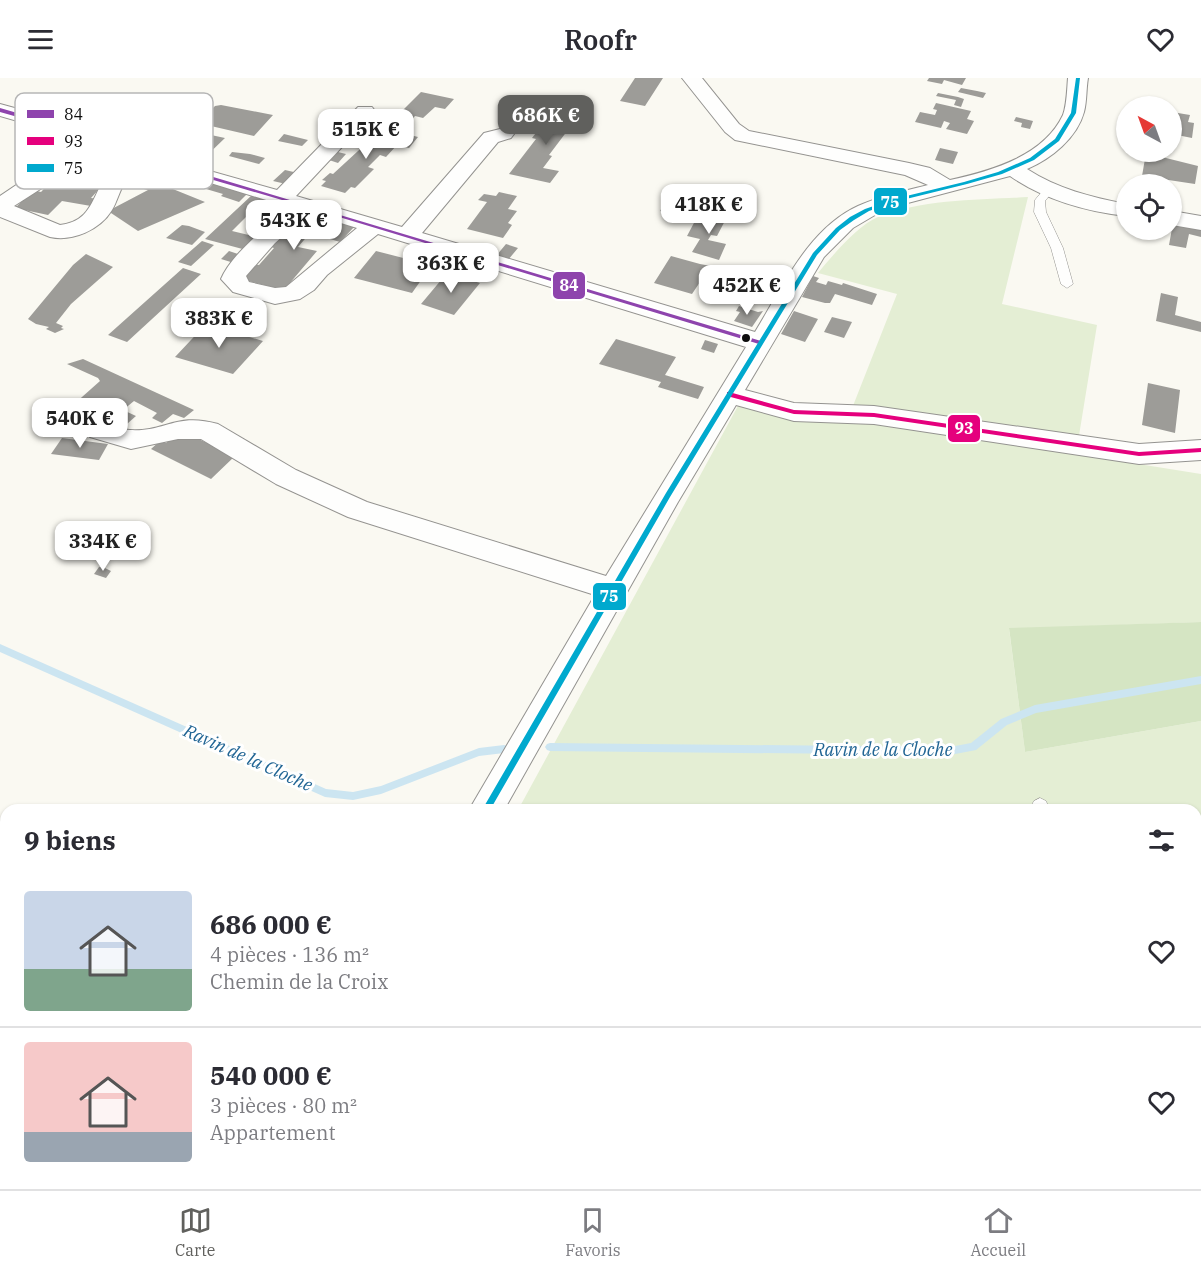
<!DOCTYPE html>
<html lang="fr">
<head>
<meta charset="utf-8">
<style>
	body { margin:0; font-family:"IBM Plex Serif",serif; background:#f7f7f7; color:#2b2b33; height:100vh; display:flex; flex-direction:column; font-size:22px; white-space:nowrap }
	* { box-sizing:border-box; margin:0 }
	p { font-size:20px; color:#7c7c81 }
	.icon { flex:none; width:33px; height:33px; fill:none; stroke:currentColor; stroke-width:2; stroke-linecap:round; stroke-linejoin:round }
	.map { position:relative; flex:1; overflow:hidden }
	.sheet { position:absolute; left:0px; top:726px; width:1202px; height:386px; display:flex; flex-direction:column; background:#fff; border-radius:18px 18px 0 0; box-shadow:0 2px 4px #0004 }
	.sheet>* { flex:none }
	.needle { width:39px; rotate:319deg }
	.controls { position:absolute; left:1116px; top:18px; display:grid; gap:12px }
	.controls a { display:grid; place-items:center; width:66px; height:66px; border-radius:50%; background:#fff; box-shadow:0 2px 4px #0004; font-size:30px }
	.price { position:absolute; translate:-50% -51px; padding:0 14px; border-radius:12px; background:#fff; color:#222; font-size:20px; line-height:39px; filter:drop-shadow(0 2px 3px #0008) }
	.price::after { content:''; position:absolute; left:50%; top:36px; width:18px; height:14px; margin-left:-9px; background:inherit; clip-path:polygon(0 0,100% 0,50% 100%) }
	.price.current { background:#60605d; color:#fff }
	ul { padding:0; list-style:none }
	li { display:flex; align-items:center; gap:18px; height:150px; padding:0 24px }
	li+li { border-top:2px solid #e1e1e2 }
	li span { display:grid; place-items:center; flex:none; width:168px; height:120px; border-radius:6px; color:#555 }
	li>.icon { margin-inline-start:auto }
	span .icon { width:72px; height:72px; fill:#fffc; stroke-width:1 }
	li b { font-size:26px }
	h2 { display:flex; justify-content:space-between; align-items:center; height:72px; padding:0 24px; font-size:26px }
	header { display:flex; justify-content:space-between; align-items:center; height:78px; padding:0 24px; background:#fff; font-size:27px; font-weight:600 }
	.menu { display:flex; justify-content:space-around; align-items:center; height:84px; border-top:2px solid #e1e1e2; background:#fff; font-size:16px; color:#7c7c81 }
	.menu a { display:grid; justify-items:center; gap:3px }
	.menu .current { color:#60605d }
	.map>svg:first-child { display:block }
</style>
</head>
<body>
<header><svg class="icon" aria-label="menu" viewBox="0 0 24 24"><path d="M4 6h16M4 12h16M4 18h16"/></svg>Roofr<svg class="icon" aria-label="heart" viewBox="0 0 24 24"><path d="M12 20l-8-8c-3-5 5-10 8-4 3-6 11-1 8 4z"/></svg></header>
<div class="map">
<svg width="1201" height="1111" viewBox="0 0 1201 1111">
	<rect width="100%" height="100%" fill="#faf9f2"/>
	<path fill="#e4eed4" d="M1028,119L1002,226L1097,247L1076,376L1201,396V544L1009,551L1025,674L1201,643V1111H863L866,1106H1196V732H518L739,326L847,343L897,216L818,195C832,178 858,147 878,139C922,121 980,122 1028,119Z"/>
	<path fill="#d5e5c3" d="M1201,544V643L1025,674L1009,550Z"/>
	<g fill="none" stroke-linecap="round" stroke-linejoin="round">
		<path fill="#cce5f1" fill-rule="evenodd" d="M0,566L326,711L353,714L381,708L479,670L504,667L507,668L509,671L507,674L504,675L479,678L381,716L353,722L325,719L0,574Z
			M1201,598V606L1036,635L1007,647L976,672L950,677L550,673L547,672L545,669L547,666L550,665L950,669L971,665L1001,641L1035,627Z"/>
	</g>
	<path fill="#9d9c98" d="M635,0H663L645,28L620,23Z
		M929,0H966L962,7L944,2L942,6L927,3Z
		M961,10L977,13L986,15L983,20L958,14Z
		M421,14L454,21L445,31L435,29L423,40L415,38L410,44L391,39L398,33L401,34Z
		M938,15L958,19L964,21L961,29L954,27L956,22L936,18Z
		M936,25L971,33L967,41L974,43L967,56L946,51L950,45L944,43L941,50L915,44L920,34L935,37L937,32L933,31Z
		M221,27L273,37L254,58L198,45L215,28Z
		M556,29L588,34L585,37L580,36L549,77L552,78L543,90L559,93L550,105L509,96L536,61L532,60Z
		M1172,34L1190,37L1188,44L1194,45L1192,60L1172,56Z
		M1016,39L1033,43L1030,51L1021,49L1022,45L1014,43Z
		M383,50L418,59L409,70L397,67L386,79L380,77L368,89L374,91L355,110L351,109L345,115L321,108L326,103L322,102L330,95L333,96Z
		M184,56L207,61L211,57L225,60L197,87L160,79Z
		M284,56L308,62L302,68L278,63Z
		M88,65L108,69L102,74L113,76L118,71L138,79L129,89L120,88L91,120L98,121L91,128L62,123L48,137L15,130L22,123L16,122L33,112L41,114L57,97L80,101L82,100L69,97L84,82L73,80Z
		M940,70L958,74L953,86L935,82Z
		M232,74L250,76L265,80L259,86L229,78Z
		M338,74L346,76L338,85L329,82Z
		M1146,75L1198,88L1195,106L1142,98Z
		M285,92L298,95L286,106L273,103Z
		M134,95L153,100L158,105L205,124L138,153L108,133L148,112L122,106Z
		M185,97L247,116L239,124L221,118L223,116L179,103Z
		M499,114L517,118L508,131L517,133L508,145L512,147L503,160L467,151L487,124L478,122L484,116L496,118Z
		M252,117L296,130L275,145L249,136L232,153L261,160L250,173L205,161Z
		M667,120L680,123L678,127L682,128L676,137L660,133Z
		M707,133L728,137L717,158L711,157L708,162L726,166L719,182L692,174L700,161L687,158L695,143L700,144Z
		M307,134L355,148L340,164L310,155L298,169L317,173L284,212L240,201L253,186L259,187L274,170L268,168L282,153L288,155Z
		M1173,145L1201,150V159L1189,156L1186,170L1169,167Z
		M182,147L189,148L205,154L192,167L166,160Z
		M202,163L214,167L191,188L178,184Z
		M506,166L518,170L508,182L496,178Z
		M229,173L241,177L234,185L221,181Z
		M376,173L415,183L406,194L424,198L412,215L354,200Z
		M86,176L113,189L71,226L56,245L63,248L61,250L64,251L55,255L46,251L49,249L36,246L28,241L73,187Z
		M671,178L700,186L716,189L707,203L702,201L692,216L654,205Z
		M183,190L201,196L127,264L108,257Z
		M447,195L480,205L454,237L421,226Z
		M813,198L819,200L816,204L826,207L828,203L842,207L843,205L877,216L872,227L835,216L830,225H825L802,219Z
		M1161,215L1178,219L1175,237L1201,244V254L1156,243Z
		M739,228L758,234L763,233L752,249L734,243L740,234L736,233Z
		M794,233L818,241L805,264L781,256Z
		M832,239L852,244L844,260L824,254Z
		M206,246L219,250L263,263L233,296L175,279Z
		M616,261L676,279L665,297L704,309L698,321L658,309L661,304L599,286Z
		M705,262L718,266L714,275L701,271Z
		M83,281L194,332L184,340L173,336L162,345L152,340L157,335L134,323L123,332L136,338L119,353L105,349L63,329L68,325L73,327L100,303L98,300L67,286Z
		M1148,305L1180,312L1175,355L1142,347Z
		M175,356H188L235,378L211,401L151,371L161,362L166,365Z
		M62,360L108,366L99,382L51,376Z
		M99,489L105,490L111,493L106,500L94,496Z"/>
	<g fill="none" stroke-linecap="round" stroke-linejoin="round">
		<defs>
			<path id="lane" d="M1048,110L1053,113L1045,123L1046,134L1063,170L1073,206L1067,210L1061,206L1051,170L1034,134L1035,122L1044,111Z
				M1040,720L1046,723L1048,728L1046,732H1029L1034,723Z
				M1196,915L1201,916V934L1196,933Z"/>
			<path id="street" d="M682,0H702L739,46L749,53L909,85L930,90L950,102C991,93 1044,78 1063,37C1067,26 1067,11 1068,0H1088C1086,11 1087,23 1084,34C1077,60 1051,81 1027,91C1058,111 1091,119 1126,126V138C1085,133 1045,122 1010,98L904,126L875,137L853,150L824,179L745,312L794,325L874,328L1139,366L1201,362V382L1139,386L874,346L794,343L736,327L678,424L504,732H469L595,517L348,439L276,406L201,361H178L131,371L90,359L86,352L90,345C106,341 115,352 130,352C166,354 176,334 218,346L296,392L367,424L606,498L746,269L378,156L327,197L314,212L300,221L275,226L233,214L221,201C232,175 268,148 289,129L152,87C144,92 130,98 124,106C119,114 117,124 112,132C100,152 72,164 50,159L0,139V118L40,91L73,59L0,38V26L95,52L136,65L178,84L277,112L358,29H372L375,33L372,37L296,118L402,149L484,55L504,50L511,52L514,56L511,60L498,64L422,155L755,254C782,210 808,151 858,128C880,118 904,113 928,107L905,97L735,62L725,54ZM91,65L135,79C126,85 114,90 107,98C91,118 93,143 60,147L14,128L56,101ZM309,135L357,150L286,209L275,210L249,204L246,198L275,165Z
				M1172,133L1201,138V152L1172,147Z
				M133,1106H201L199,1111H131Z"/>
		</defs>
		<use href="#lane" stroke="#949390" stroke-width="1"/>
		<use href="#street" stroke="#949390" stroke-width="2"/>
		<use href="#lane" fill="#fefefd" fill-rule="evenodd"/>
		<use href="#street" fill="#fefefd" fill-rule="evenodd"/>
		<defs>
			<path id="bus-1" d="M0,30L131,68L173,87L761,263L762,264L759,266L316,132L169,89L127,70L0,34Z"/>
			<path id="bus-2" d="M727,314H729L794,332L874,335L1139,374L1201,370V374L1139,378L874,339L794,336L727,318Z"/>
			<path id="bus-3" d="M1076,0H1080L1076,35L1059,63L1034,82L1002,96L967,106L898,123L869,133L854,142L840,152L817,177L670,419L490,732H482L666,415L813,175L836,150L850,139L865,131L894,121L964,104L998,94L1030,80L1055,61L1071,35Z"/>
		</defs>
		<use href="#bus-1" stroke="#fff" stroke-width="4"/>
		<use href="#bus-2" stroke="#fff" stroke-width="4"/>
		<use href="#bus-3" stroke="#fff" stroke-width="4"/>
		<use href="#bus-1" fill="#8e44ad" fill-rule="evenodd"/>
		<use href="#bus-2" fill="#e5007d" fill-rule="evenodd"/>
		<use href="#bus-3" fill="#00a9ce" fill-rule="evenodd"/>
	</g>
	<circle fill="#0d0d0d" stroke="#fff" stroke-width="2" cx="746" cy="260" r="5"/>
	<g text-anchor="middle" stroke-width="6" stroke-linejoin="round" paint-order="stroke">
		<g font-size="18" font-style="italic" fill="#216594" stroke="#fff">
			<text x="883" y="678">Ravin de la Cloche</text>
			<text transform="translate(248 680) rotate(24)" y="6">Ravin de la Cloche</text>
		</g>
	</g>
	<rect x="15" y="15" width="198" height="96" rx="9" fill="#fff" stroke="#b6b6b6" stroke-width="1.5"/>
	<rect x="27" y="32" width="27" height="8" fill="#8e44ad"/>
	<rect x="27" y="59" width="27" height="8" fill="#e5007d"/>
	<rect x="27" y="86" width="27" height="8" fill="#00a9ce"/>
	<g font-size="16" fill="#0d0d0d">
		<text x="64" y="42">84</text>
		<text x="64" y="69">93</text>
		<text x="64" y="96">75</text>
	</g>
	<g stroke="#fff" stroke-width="2">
		<rect x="873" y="109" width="35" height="29" rx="6" fill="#00a9ce"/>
		<rect x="552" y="193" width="34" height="29" rx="6" fill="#8e44ad"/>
		<rect x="947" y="336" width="34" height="29" rx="6" fill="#e5007d"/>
		<rect x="592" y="504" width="35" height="29" rx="6" fill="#00a9ce"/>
	</g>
	<g font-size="16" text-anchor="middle" font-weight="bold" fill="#fff">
		<text x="890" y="130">75</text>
		<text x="569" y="213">84</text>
		<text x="964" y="356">93</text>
		<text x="609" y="524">75</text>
	</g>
</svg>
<div class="controls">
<a><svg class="needle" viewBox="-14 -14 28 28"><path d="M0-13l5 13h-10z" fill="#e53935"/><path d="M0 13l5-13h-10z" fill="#7c7c81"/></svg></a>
<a><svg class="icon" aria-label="locate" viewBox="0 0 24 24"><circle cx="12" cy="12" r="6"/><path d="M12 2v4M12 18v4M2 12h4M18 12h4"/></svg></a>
</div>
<b class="price current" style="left:546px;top:68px">686K €</b>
<b class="price" style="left:366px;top:82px">515K €</b>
<b class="price" style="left:709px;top:157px">418K €</b>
<b class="price" style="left:294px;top:173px">543K €</b>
<b class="price" style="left:451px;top:216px">363K €</b>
<b class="price" style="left:747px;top:238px">452K €</b>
<b class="price" style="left:219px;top:271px">383K €</b>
<b class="price" style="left:80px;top:371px">540K €</b>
<b class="price" style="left:103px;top:494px">334K €</b>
<section class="sheet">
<h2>9 biens<svg class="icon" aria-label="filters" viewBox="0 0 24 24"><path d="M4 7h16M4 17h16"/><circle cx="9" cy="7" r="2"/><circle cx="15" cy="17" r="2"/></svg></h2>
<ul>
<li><span style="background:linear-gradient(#c9d6e8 65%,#7fa58c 0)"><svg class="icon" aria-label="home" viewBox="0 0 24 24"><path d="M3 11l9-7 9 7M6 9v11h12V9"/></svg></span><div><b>686 000 €</b><p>4 pièces · 136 m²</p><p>Chemin de la Croix</p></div><svg class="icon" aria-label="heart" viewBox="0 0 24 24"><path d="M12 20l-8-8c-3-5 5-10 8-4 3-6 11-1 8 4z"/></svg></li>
<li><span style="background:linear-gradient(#f6c9c9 75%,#9aa5b1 0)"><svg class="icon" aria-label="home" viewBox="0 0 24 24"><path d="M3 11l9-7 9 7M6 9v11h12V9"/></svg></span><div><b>540 000 €</b><p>3 pièces · 80 m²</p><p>Appartement</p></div><svg class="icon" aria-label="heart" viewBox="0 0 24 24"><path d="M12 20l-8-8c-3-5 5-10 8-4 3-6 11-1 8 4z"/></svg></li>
</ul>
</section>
</div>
<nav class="menu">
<a class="current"><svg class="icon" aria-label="map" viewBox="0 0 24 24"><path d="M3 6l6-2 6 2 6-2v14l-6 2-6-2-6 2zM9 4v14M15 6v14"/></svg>Carte</a>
<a><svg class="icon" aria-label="saved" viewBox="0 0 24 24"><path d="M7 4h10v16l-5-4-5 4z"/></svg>Favoris</a>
<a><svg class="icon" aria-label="home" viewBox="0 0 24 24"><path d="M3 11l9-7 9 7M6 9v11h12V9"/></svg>Accueil</a>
</nav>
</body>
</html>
